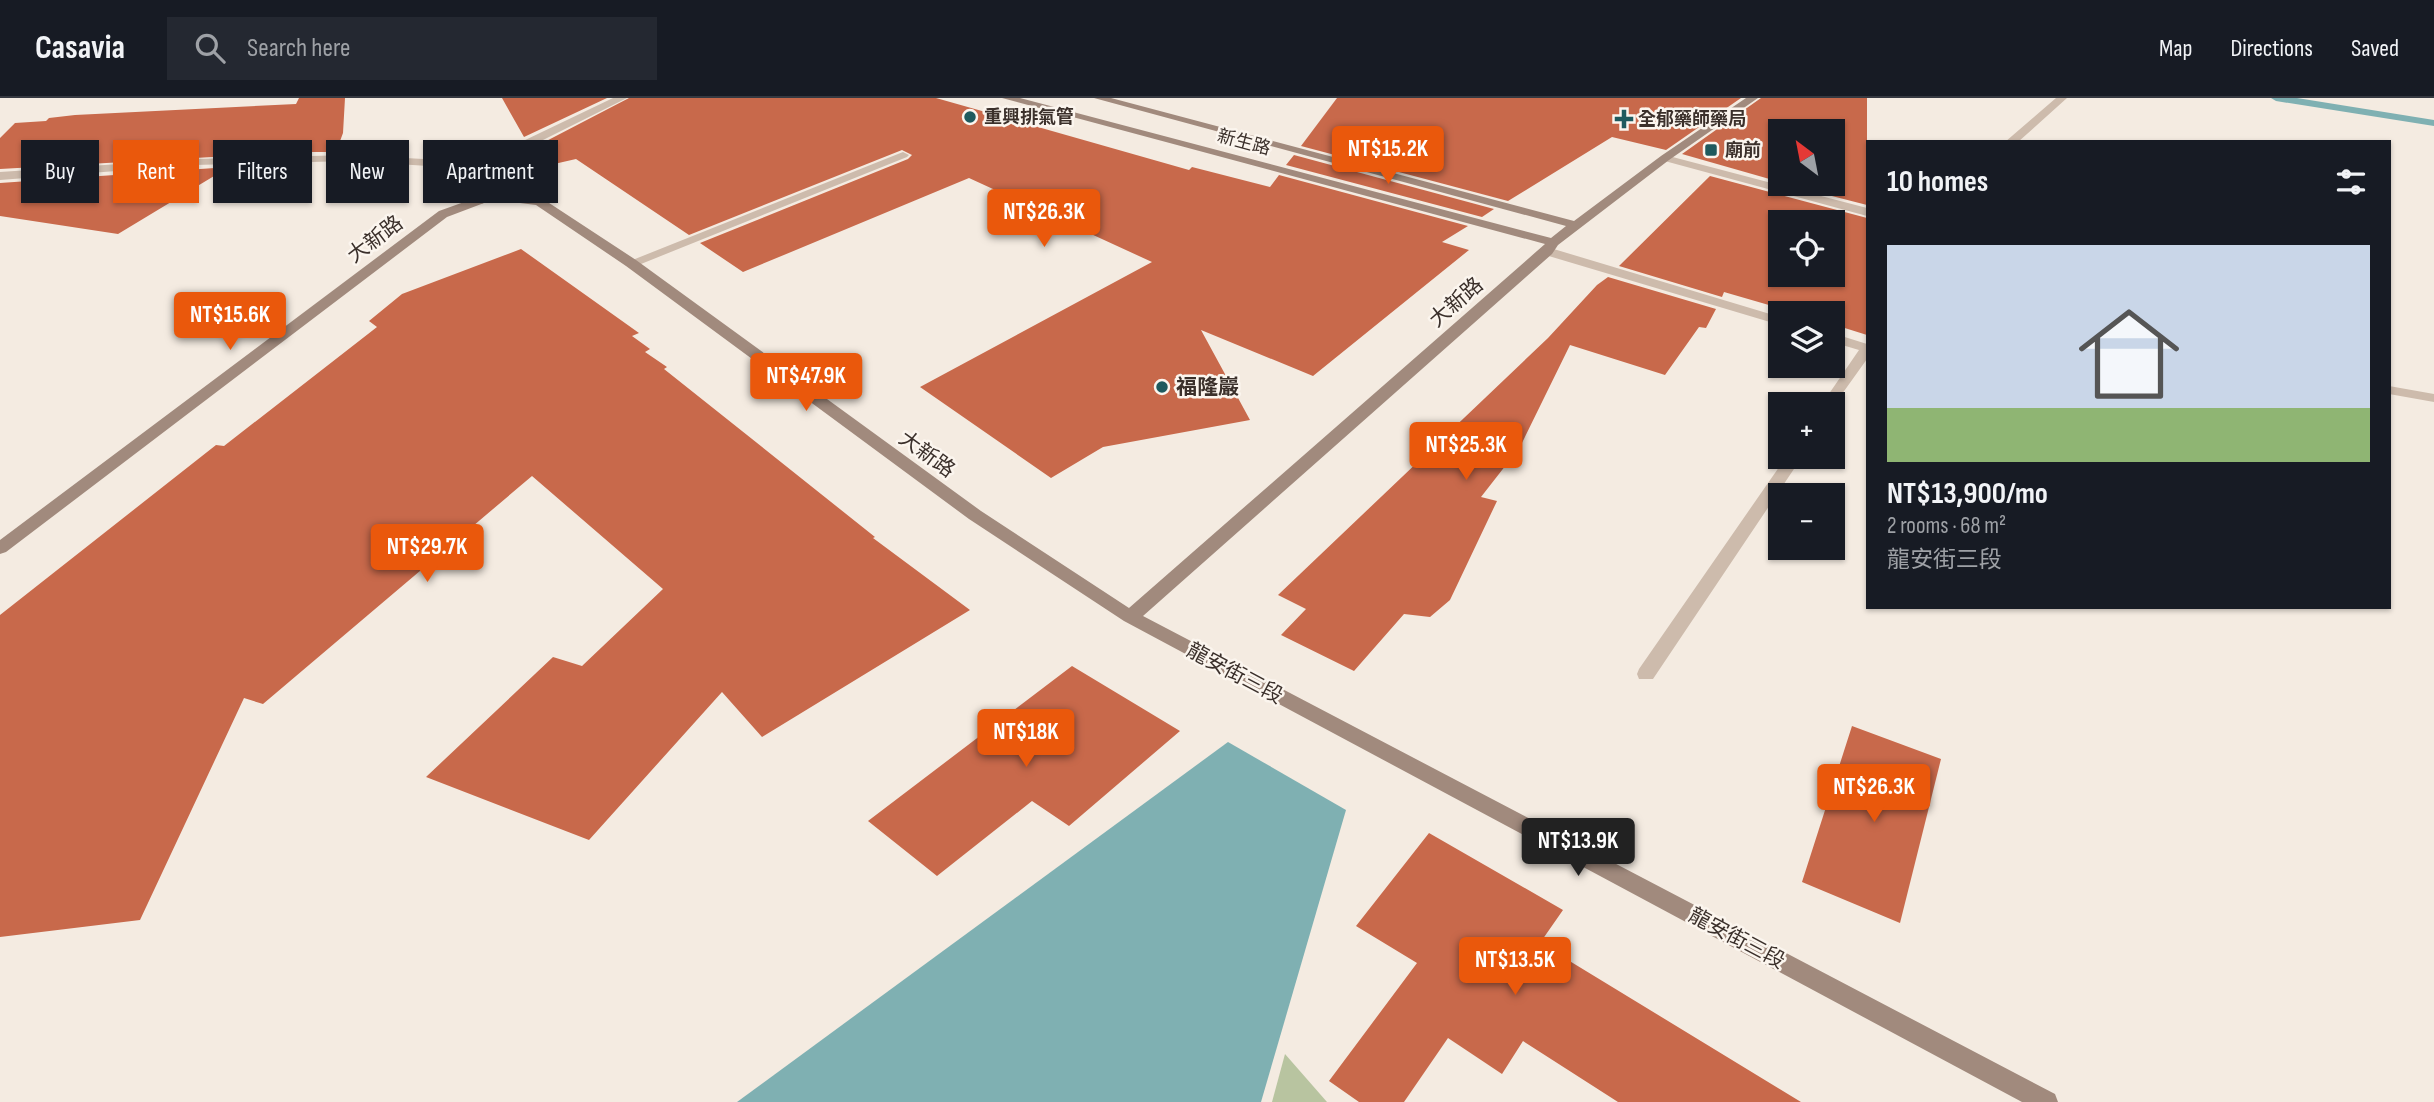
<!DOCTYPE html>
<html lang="en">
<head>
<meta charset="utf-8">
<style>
	body { margin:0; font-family:"Sofia Sans Condensed","Noto Sans TC",sans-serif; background:#242831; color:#f1f3f6; height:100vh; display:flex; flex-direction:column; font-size:26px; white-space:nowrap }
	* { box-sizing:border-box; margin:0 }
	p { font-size:23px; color:#9ea1a6 }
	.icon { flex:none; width:38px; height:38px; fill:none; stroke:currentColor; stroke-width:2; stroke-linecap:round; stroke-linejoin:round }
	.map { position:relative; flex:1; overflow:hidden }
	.panel { position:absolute; left:1866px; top:42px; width:525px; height:469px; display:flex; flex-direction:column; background:#171b24; border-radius:0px; box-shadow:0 2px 5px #0004 }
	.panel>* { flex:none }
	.top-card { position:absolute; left:21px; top:42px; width:665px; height:63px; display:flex; gap:14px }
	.needle { width:46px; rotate:328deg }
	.buttons { position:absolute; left:1768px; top:21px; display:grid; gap:14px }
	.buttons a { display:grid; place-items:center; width:77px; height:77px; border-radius:0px; background:#171b24; box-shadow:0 2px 5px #0004; font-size:35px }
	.price { position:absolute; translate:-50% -60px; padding:0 16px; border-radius:7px; background:#ea580c; color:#fff; font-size:23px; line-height:46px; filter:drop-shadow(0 2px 4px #0008) }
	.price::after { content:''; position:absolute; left:50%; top:42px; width:21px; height:16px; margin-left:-10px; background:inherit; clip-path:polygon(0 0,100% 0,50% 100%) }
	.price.active { background:#222; color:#fff }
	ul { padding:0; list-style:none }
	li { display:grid; align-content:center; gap:14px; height:371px; padding:0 21px }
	li span { display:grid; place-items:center; height:217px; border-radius:0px; color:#555 }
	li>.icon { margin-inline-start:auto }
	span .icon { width:126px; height:126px; fill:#fffc; stroke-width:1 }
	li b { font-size:30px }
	h2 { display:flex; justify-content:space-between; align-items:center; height:84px; padding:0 21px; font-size:30px }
	.pill { padding:0 24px; border-radius:0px; background:#171b24; box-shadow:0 2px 5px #0004; font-size:24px; line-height:63px }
	.pill.active { background:#ea580c; color:#fff }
	header { display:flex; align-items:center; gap:42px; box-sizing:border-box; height:98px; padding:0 35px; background:#171b24; border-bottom:2px solid #363941 }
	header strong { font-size:33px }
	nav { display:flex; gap:38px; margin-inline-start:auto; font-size:24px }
	.search { width:490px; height:63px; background:#242831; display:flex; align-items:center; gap:18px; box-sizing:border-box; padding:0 24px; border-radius:0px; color:#9ea1a6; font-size:26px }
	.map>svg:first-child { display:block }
</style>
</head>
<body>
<header>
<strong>Casavia</strong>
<div class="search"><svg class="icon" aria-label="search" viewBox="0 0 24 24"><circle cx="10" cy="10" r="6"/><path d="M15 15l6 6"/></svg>Search here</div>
<nav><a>Map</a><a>Directions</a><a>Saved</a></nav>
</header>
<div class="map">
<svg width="2434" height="1004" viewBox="0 0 2434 1004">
	<rect width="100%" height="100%" fill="#f4ebe1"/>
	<path fill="#b8c4a0" d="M1285,956L1327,1004H1272Z"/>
	<path fill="#7fb0b2" d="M1228,644L1346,712L1261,1004H737Z"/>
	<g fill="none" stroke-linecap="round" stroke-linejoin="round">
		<path fill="#7fb0b2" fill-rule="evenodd" d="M2271,0H2297L2434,22V28L2276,3Z"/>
	</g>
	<path fill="#c8694b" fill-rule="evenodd" d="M299,0H345L343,35L336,54H253L248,57L0,71V40L15,25L46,23L49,20L75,17L296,6Z
		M502,0H607L524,39Z
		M629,0H936L1189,72L1192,69L1270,89L1279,77L1468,128L1442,144L1469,152L1313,278L1201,232L1250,322L1103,349L1051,380L920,289L1152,164L969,80L743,174L700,145L908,61L912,57L902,52L689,137L576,61L541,69L531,51Z
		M1337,0H1741L1666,52L1612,39L1508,103L1301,48Z
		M1761,0H1867V107L1785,86H1832V33H1780V84L1682,56Z
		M1294,57L1494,111L1482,119L1286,67Z
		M229,69L118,136L0,118V85Z
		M1710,78L1867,120V237L1832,226V215H1796L1724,194L1722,199L1619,168ZM1780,124H1832V177H1780Z
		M521,151L639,235L632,238L650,251L645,254L667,269L664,271L875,439L873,440L970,512L762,639L722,594L589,742L426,679L553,559L582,568L663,491L532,378L263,606L244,600L140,822L0,839V517L216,347L224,348L377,229L369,223L402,196Z
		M1608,179L1716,211L1706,230L1699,229L1665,277L1570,247L1520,349L1481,399L1497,403L1450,502L1430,519L1404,516L1354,573L1281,537L1306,511L1278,497L1548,240L1597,187Z
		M1072,568L1180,633L1069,728L1032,703L937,778L868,723Z
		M1852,628L1941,661L1900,825L1802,784Z
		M1429,735L1563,812L1540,845L1801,1004H1618L1523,943L1502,976L1448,940L1404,1004H1359L1329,983L1417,865L1356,828Z"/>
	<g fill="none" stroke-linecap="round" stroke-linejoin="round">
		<path fill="#cdbbac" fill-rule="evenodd" d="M613,0H627L487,70L488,102L482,106L476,102L475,71L350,63L194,67L0,82V74L194,61L350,57L479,64Z
			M2056,0H2067L2018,44H2005Z
			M903,54L909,57L907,59L636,168L631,169L625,165Z
			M1665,57L1867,110V118L1661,62V58Z
			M1547,149L1780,219V227L1542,156V150Z
			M1832,235L1867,246V261L1832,310V306H1822L1859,252L1832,244Z
			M2389,288L2434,296V304L2389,296Z
			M1786,359H1802L1653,581H1639L1637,576L1639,571Z"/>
		<path fill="#a18a7d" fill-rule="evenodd" d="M1002,0H1020L1551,140L1566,128L1094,0H1111L1574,123L1661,58L1746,0H1758L1669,62L1558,147L1552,156L1143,518L2055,996L2058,1004H2022L1124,523L969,421L626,168L536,107L505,103L484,105L447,119L6,454L0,456V442L439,113L478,99L505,95L543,101L636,162L981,413L1129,510L1545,146Z"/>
	</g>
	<g fill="#1f5a5e" stroke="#fbf5ee" stroke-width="2.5">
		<circle cx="970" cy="19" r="7"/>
		<path d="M1620.5 10.5h7v7h7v7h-7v7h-7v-7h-7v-7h7z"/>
		<rect x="1704" y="45" width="14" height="14" rx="3.5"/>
		<circle cx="1162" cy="289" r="7"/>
	</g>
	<g text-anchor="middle" stroke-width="5" stroke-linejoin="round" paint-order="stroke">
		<g font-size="18" font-weight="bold" fill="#3b302b" stroke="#fbf5ee" text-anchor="start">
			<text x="984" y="25">重興排氣管</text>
			<text x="1638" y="27">全郁藥師藥局</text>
			<text x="1725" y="58">廟前</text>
		</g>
		<g font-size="18" fill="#3b302b" stroke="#fbf5ee">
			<text transform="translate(1244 44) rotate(15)" y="6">新生路</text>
		</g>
		<g font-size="21" fill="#3b302b" stroke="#fbf5ee">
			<text transform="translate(375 141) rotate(-37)" y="7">大新路</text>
			<text transform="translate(1456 204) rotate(-41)" y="7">大新路</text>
			<text transform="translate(927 356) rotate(36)" y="7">大新路</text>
			<text transform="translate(1235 575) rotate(28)" y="7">龍安街三段</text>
			<text transform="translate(1737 840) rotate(28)" y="7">龍安街三段</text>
		</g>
		<g font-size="21" font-weight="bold" fill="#3b302b" stroke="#fbf5ee" text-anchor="start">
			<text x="1176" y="296">福隆巖</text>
		</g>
	</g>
</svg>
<div class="buttons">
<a><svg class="needle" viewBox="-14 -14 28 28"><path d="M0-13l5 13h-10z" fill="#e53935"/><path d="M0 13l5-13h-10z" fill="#9ea1a6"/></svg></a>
<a><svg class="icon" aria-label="locate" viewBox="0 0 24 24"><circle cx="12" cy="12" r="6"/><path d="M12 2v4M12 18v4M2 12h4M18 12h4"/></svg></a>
<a><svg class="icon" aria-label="layers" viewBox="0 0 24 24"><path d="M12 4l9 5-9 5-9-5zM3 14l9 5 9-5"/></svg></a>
<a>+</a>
<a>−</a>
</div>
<b class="price" style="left:1388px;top:88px">NT$15.2K</b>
<b class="price" style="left:1044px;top:151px">NT$26.3K</b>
<b class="price" style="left:230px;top:254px">NT$15.6K</b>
<b class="price" style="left:806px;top:315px">NT$47.9K</b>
<b class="price" style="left:1466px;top:384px">NT$25.3K</b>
<b class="price" style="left:427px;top:486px">NT$29.7K</b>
<b class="price" style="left:1026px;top:671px">NT$18K</b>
<b class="price" style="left:1874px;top:726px">NT$26.3K</b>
<b class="price active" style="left:1578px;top:780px">NT$13.9K</b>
<b class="price" style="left:1515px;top:899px">NT$13.5K</b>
<div class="top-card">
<a class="pill">Buy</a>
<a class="pill active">Rent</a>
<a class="pill">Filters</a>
<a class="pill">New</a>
<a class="pill">Apartment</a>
</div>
<section class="panel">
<h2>10 homes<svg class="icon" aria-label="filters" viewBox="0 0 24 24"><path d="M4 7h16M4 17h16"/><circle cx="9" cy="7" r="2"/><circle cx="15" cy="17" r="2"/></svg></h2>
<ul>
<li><span style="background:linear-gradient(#c9d6e8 75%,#8fb573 0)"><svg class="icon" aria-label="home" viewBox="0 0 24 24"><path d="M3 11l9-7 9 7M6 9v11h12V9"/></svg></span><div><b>NT$13,900/mo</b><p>2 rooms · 68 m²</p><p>龍安街三段</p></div></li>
</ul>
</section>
</div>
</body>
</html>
